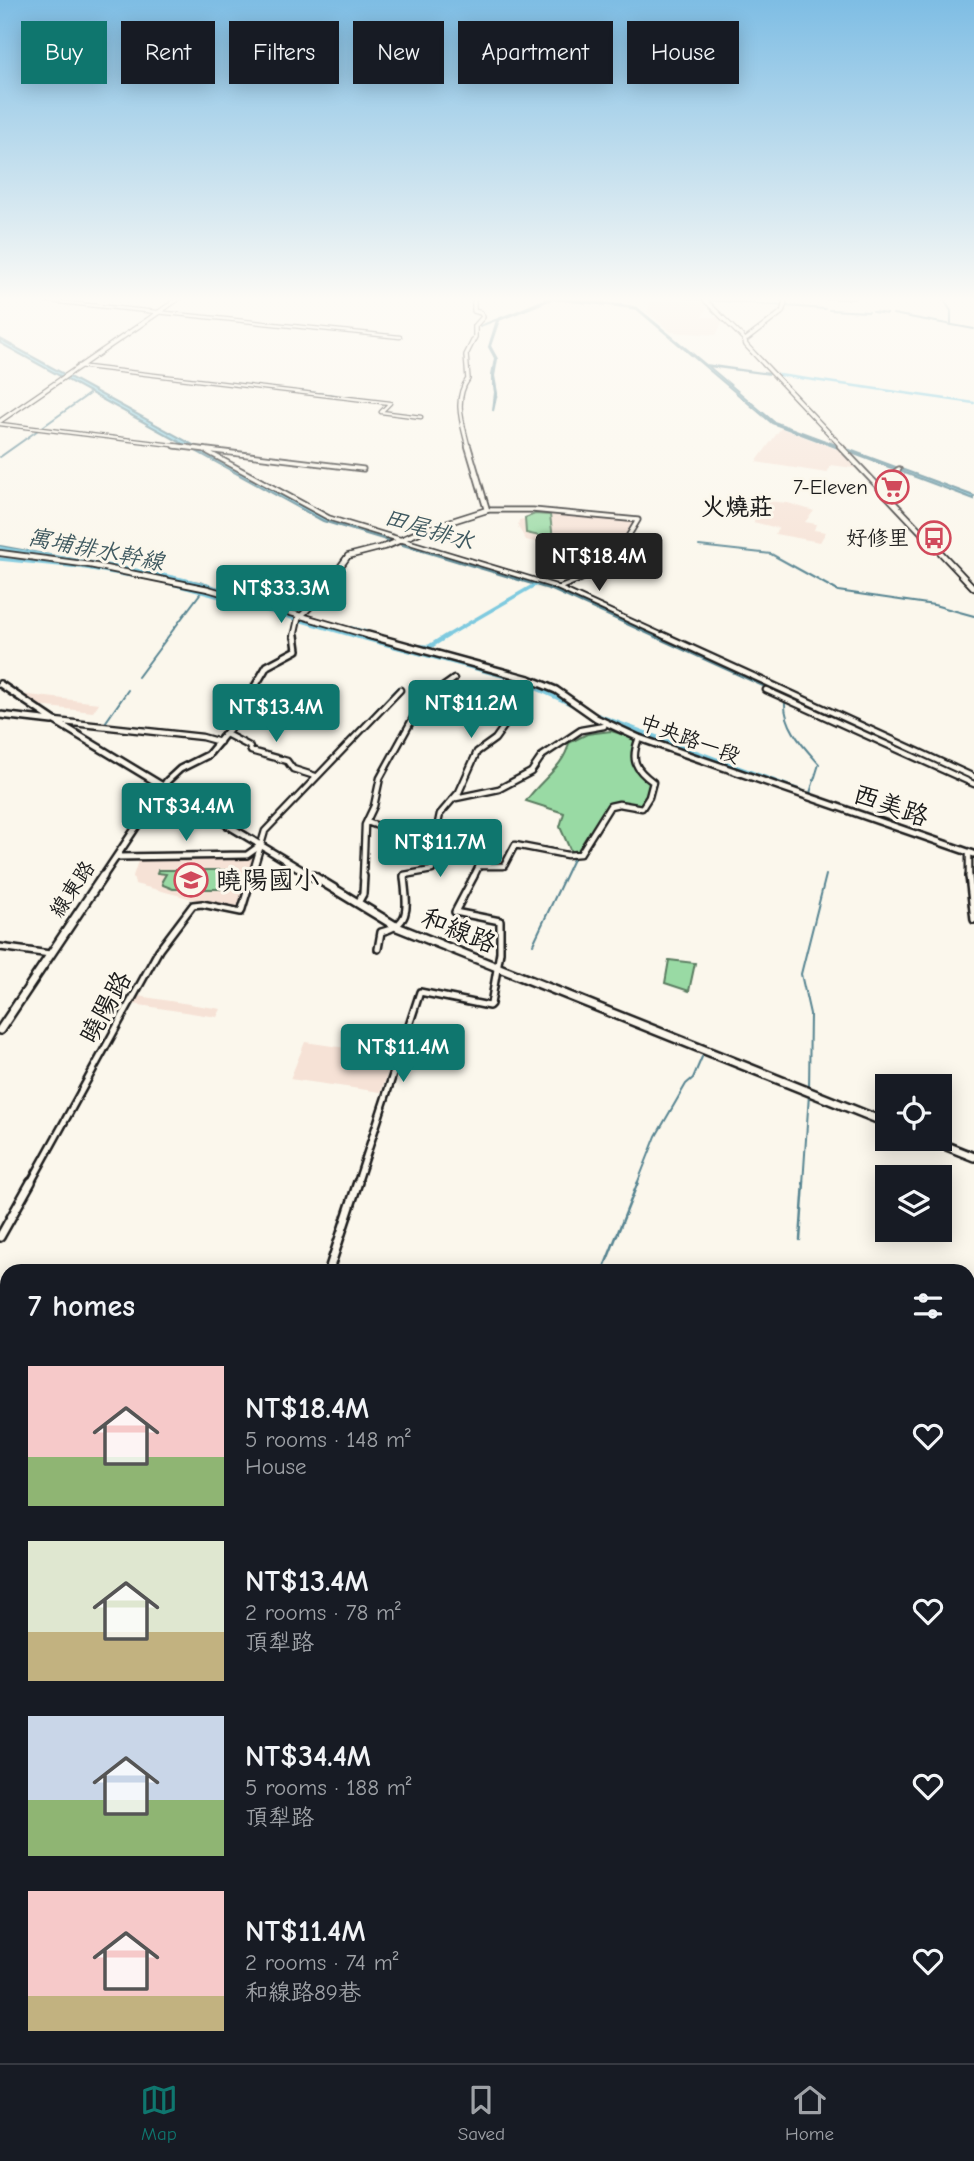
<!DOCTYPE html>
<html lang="en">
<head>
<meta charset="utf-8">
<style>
	body { margin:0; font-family:"Comic Neue","LXGW WenKai TC",sans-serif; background:#242831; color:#f1f3f6; height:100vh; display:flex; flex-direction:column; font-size:26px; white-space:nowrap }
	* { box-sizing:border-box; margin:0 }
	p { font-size:23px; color:#9ea1a6 }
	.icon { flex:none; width:38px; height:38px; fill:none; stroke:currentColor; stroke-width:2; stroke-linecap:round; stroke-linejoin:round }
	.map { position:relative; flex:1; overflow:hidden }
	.panel { position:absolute; left:0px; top:1264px; width:975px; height:800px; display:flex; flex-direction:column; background:#171b24; border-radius:21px 21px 0 0; box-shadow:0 4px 18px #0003 }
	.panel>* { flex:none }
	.top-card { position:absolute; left:21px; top:21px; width:933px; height:63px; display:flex; gap:14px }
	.buttons { position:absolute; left:875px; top:1074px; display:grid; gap:14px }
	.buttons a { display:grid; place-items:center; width:77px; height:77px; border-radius:0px; background:#171b24; box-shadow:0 4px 18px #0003; font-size:35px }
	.price { position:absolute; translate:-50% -60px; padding:0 16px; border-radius:7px; background:#0f766e; color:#fff; font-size:23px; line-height:46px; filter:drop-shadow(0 2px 4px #0008) }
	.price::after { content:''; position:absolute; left:50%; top:42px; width:21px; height:16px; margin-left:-10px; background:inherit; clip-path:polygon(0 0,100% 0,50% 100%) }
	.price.current { background:#222; color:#fff }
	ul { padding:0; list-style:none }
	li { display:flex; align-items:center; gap:21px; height:175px; padding:0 28px }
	li span { display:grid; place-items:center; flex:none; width:196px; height:140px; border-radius:0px; color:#555 }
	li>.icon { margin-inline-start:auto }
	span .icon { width:84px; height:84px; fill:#fffc; stroke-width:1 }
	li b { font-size:30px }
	h2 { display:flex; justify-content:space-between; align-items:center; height:84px; padding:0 28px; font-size:30px }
	.chip { padding:0 24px; border-radius:0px; background:#171b24; box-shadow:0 4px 18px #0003; font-size:24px; line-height:63px }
	.chip.current { background:#0f766e; color:#fff }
	.tab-bar { display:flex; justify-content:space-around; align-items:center; height:98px; border-top:2px solid #363941; background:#171b24; font-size:19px; color:#9ea1a6 }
	.tab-bar a { display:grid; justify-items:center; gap:4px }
	.tab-bar .current { color:#0f766e }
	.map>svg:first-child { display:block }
</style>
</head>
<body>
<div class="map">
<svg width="974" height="2063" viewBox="0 0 974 2063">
	<rect width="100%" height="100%" fill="#fbf7ec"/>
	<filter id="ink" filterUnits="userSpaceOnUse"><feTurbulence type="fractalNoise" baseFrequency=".0143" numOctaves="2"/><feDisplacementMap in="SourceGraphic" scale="14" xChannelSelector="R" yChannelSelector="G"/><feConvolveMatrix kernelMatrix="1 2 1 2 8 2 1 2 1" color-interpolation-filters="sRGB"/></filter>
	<g filter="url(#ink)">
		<path fill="#f6e2d6" d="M639,297L704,300L708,305L702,317H719L723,321L716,335L671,332L647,312L651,301L662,302L664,299Z
			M781,428L847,453L860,469L831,465L827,473L756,462Z
			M767,501L788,503L814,511L805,522L816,524L814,530L826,532L820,542L775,534L778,528L753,522Z
			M536,511L636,521L624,541L618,572L603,585L585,580L591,573L588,568L581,566L582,561L573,554L560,548L526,540L518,527L519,520L533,517Z
			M20,694L99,703L93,712L39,706Z
			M255,854L241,909L227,908L135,884L133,876L139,858Z
			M137,996H138L221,1009L217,1017L133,1004Z
			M305,1042L394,1055L381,1092L290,1079Z"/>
		<path fill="#99daa4" stroke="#5a7b60" stroke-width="2" d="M535,514L550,515L553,539L526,533L525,518Z
			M611,731L635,738C630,758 629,772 650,780L647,801L641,807L621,802L611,803L578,852L572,854L560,827L564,813L526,801C539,781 564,767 569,743L587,734Z
			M158,870H234L227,886H230V889H173L163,885L162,881L166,874L157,873Z
			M669,960L695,963L689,991L665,983Z"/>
		<path fill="#7fcadf" stroke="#578491" stroke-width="2" d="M551,297L629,306L637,308L706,365L770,374L708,366L774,422L974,496V499L772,423L637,309L625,307L552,299L499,320L490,346L497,359L494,376L497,393L493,411L495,392L492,375L495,358L489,347L497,320Z
			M0,339L328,519L552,587L974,779V782L552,590L323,521L0,343Z"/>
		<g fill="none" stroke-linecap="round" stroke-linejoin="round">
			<path stroke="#578491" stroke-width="2" d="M682,297L700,299
				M942,297L951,311V325
				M708,300L825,309
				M829,310L869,312
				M873,312L887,314
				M893,314L974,329
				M480,326L511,314
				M299,391L336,395
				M0,457L89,394
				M0,546L199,582L286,609
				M699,546L771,554L838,591L934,605L974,616
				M311,617L418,646
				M138,677L202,591
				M785,700C783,726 803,746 819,764L810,793
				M71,721L97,723
				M105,723L128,690
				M138,728L192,734
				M265,828L398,687
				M533,944L573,859
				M809,1089L810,1014L801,974L826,875
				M637,1184L656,1136L686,1084L693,1078L702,1057
				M803,1184L809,1094"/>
			<path stroke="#578491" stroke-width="2.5" d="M800,1240L804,1182
				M603,1270L638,1182
				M154,2063L161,2056"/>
			<path stroke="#7fcadf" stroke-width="2.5" d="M772,374L974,403"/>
			<path stroke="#7fcadf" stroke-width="3.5" d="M0,548C87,563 180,572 263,603
				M0,559L81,567L132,576
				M160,581C227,597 292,619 359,637
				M351,628L374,634
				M445,637L538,583"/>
			<path stroke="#7fcadf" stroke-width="4.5" d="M353,635L519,680L578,707
				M415,646L429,647L448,635
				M594,714L814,796"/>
			<path stroke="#7fcadf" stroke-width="10" d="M0,1776L7,1767"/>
			<defs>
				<path id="street-far5" d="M10,297L400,337
					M780,297H853
					M78,366L390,403L381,412L421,417
					M0,424L189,447"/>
				<path id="street-far4" d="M175,446L363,469
					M206,451L329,518L554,586L666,637
					M896,471L899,469
					M487,510H533L638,520L609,568L559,588"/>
				<path id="street-far3" d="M663,635L974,777
					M766,690L974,784
					M55,721L202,737L220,742
					M226,734L249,746L251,751L287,761L293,769L315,776
					M456,798L499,789L531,772L542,756L581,730L604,726
					M367,822L400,834L435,837
					M251,878L265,831L400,690
					M363,878L365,825L374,806L380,778L418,709L432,708L430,696L454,679
					M404,878V875L432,870V852L440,814L459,792L477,752L495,739L510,718L513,700L504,688
					M473,878L479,866H504L515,845L567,855L580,854L610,806L619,804L642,808L649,797L653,782C635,769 630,760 639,738
					M969,878V853"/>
				<path id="street-far2" d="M969,876L974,920
					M358,903L363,894L364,876
					M0,947L50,954
					M378,949L381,932C414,924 406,903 404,876
					M30,1184L159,950L193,905L202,904L241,912L252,876
					M357,1184L420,992L489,1006L491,1004L500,952V921L455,912L474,876"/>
				<path id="street-far1" d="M0,1237L31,1182
					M329,1270L358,1182"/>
				<path id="street" d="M928,2056L932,2063"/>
				<path id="secondary-far4" d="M702,297L744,339L746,345L842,447
					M747,339L782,312L785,303L782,297
					M0,421L181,297
					M468,447C463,425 453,400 468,379L466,355L475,337V326L483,317L481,313L474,311V297"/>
				<path id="secondary-far3" d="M840,446L974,588
					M0,553L90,565L208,589L374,637
					M294,637L298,619L315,602L348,556L387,546L424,530L487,510L468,446"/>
				<path id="secondary-far2" d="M368,635L529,679L556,690L596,718L639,738L974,854
					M0,684L55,721L315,878
					M0,715L52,721
					M118,857L247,855L261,845
					M102,878L167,781L180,769L208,755L231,727L267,666L297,650L295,635"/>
				<path id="secondary-far1" d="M313,876L397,927L887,1123
					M0,1030L103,876
					M929,1139L974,1157"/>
				<path id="secondary" d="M0,1593L7,1592
					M968,1620L974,1621"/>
			</defs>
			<use href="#street-far5" stroke="#1c1c1c" stroke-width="5"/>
			<use href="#street-far4" stroke="#1c1c1c" stroke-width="7"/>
			<use href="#street-far3" stroke="#1c1c1c" stroke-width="9"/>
			<use href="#street-far2" stroke="#1c1c1c" stroke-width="10"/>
			<use href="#street-far1" stroke="#1c1c1c" stroke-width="12"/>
			<use href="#street" stroke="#1c1c1c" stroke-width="14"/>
			<use href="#secondary-far4" stroke="#1c1c1c" stroke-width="6"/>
			<use href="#secondary-far3" stroke="#1c1c1c" stroke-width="8"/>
			<use href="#secondary-far2" stroke="#1c1c1c" stroke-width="10"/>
			<use href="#secondary-far1" stroke="#1c1c1c" stroke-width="12"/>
			<use href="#secondary" stroke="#1c1c1c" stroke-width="17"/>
			<use href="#street-far5" stroke="#fbf7ec" stroke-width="2.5"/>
			<use href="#street-far4" stroke="#fbf7ec" stroke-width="3.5"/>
			<use href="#street-far3" stroke="#fbf7ec" stroke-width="4.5"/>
			<use href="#street-far2" stroke="#fbf7ec" stroke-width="5"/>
			<use href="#street-far1" stroke="#fbf7ec" stroke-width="7"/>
			<use href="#street" stroke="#fbf7ec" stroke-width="9"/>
			<use href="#secondary-far4" stroke="#fbf7ec" stroke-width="3.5"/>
			<use href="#secondary-far3" stroke="#fbf7ec" stroke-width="4.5"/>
			<use href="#secondary-far2" stroke="#fbf7ec" stroke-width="5"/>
			<use href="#secondary-far1" stroke="#fbf7ec" stroke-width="7"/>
			<use href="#secondary" stroke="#fbf7ec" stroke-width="11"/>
		</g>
	</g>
	<linearGradient id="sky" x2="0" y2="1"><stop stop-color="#7ebde4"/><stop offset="0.51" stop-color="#fdfbf6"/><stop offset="1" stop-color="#fdfbf6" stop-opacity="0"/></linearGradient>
	<rect width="974" height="586" fill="url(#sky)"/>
	<defs>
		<symbol id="supermarket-ring" viewBox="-11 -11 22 22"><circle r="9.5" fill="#fbf7ec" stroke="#d1495b" stroke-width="1.5"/><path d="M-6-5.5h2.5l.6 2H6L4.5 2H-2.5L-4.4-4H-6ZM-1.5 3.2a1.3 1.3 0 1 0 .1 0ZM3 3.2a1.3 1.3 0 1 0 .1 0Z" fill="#d1495b"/></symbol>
		<symbol id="bus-ring" viewBox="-11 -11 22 22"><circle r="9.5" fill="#fbf7ec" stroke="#d1495b" stroke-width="1.5"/><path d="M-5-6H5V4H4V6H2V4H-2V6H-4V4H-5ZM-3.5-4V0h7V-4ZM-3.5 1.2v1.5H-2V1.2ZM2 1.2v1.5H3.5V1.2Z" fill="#d1495b"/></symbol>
		<symbol id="school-ring" viewBox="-11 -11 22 22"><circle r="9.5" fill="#fbf7ec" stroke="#d1495b" stroke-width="1.5"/><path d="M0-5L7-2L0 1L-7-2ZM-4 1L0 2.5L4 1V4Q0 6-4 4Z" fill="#d1495b"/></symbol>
	</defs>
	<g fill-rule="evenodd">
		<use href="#supermarket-ring" x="873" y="468" width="38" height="38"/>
		<use href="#bus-ring" x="915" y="519" width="38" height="38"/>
		<use href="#school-ring" x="172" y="861" width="38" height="38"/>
	</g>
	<g text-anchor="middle" stroke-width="6" stroke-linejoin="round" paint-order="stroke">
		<g font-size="21" fill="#1c1c1c" stroke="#fbf7ec" text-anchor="end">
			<text x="868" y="494">7-Eleven</text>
			<text x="909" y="545">好修里</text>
		</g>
		<g font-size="21" fill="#1c1c1c" stroke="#fbf7ec">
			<text transform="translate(690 739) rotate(20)" y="7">中央路一段</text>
			<text transform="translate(72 889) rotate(-56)" y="7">線東路</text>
		</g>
		<g font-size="23" font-style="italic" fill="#3f5960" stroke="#fbf7ec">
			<text transform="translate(429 529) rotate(17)" y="8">田尾排水</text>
			<text transform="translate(96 549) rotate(11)" y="8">寓埔排水幹線</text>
		</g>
		<g font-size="24" font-weight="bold" fill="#1c1c1c" stroke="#fbf7ec">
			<text x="737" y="515">火燒莊</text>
		</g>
		<g font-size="26" fill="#1c1c1c" stroke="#fbf7ec">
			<text transform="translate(891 805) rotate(19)" y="9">西美路</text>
			<text transform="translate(459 930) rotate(22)" y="9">和線路</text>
			<text transform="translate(105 1007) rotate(-61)" y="9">曉陽路</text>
		</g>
		<g font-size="26" fill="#1c1c1c" stroke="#fbf7ec" text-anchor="start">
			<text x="216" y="889">曉陽國小</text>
		</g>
	</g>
</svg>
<div class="buttons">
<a><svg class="icon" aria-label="locate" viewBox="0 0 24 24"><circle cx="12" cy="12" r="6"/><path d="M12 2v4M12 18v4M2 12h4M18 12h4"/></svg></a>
<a><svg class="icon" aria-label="layers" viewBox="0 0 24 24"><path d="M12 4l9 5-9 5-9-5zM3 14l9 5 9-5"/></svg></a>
</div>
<b class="price current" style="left:599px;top:593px">NT$18.4M</b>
<b class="price" style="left:281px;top:625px">NT$33.3M</b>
<b class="price" style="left:471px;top:740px">NT$11.2M</b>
<b class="price" style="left:276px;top:744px">NT$13.4M</b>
<b class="price" style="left:186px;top:843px">NT$34.4M</b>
<b class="price" style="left:440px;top:879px">NT$11.7M</b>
<b class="price" style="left:403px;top:1084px">NT$11.4M</b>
<div class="top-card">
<a class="chip current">Buy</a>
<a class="chip">Rent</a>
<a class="chip">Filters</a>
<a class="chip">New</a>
<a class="chip">Apartment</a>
<a class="chip">House</a>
</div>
<section class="panel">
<h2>7 homes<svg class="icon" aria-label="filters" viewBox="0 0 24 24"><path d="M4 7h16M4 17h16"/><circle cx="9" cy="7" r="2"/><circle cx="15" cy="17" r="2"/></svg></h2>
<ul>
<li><span style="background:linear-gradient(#f6c9c9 65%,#8fb573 0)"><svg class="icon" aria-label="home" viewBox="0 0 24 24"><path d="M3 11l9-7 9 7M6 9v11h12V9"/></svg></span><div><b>NT$18.4M</b><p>5 rooms · 148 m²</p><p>House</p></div><svg class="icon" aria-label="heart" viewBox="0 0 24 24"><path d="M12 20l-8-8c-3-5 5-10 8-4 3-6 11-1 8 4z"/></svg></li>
<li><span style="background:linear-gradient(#dfe7d0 65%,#c2b280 0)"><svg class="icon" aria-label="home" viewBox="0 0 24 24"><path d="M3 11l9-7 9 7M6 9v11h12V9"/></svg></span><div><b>NT$13.4M</b><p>2 rooms · 78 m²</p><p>頂犁路</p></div><svg class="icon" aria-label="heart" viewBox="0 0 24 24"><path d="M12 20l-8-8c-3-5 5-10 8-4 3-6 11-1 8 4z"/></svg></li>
<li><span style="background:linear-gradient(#c9d6e8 60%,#8fb573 0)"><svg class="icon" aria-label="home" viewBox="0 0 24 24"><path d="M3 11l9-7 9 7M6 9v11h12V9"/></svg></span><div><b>NT$34.4M</b><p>5 rooms · 188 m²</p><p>頂犁路</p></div><svg class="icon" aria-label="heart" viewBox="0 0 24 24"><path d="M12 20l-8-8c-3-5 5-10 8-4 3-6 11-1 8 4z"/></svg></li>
<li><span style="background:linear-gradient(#f6c9c9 75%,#c2b280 0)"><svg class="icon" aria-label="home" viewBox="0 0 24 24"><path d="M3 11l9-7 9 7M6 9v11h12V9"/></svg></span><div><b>NT$11.4M</b><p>2 rooms · 74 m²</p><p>和線路89巷</p></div><svg class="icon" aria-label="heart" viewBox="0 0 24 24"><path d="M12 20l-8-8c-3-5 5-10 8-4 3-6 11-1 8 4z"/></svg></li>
</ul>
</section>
</div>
<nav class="tab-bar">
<a class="current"><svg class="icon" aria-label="map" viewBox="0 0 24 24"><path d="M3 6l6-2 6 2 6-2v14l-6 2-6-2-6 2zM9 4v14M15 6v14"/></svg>Map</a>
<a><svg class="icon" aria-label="saved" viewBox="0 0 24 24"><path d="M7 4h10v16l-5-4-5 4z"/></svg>Saved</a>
<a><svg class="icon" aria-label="home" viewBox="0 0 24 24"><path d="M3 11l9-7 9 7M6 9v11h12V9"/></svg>Home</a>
</nav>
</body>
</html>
